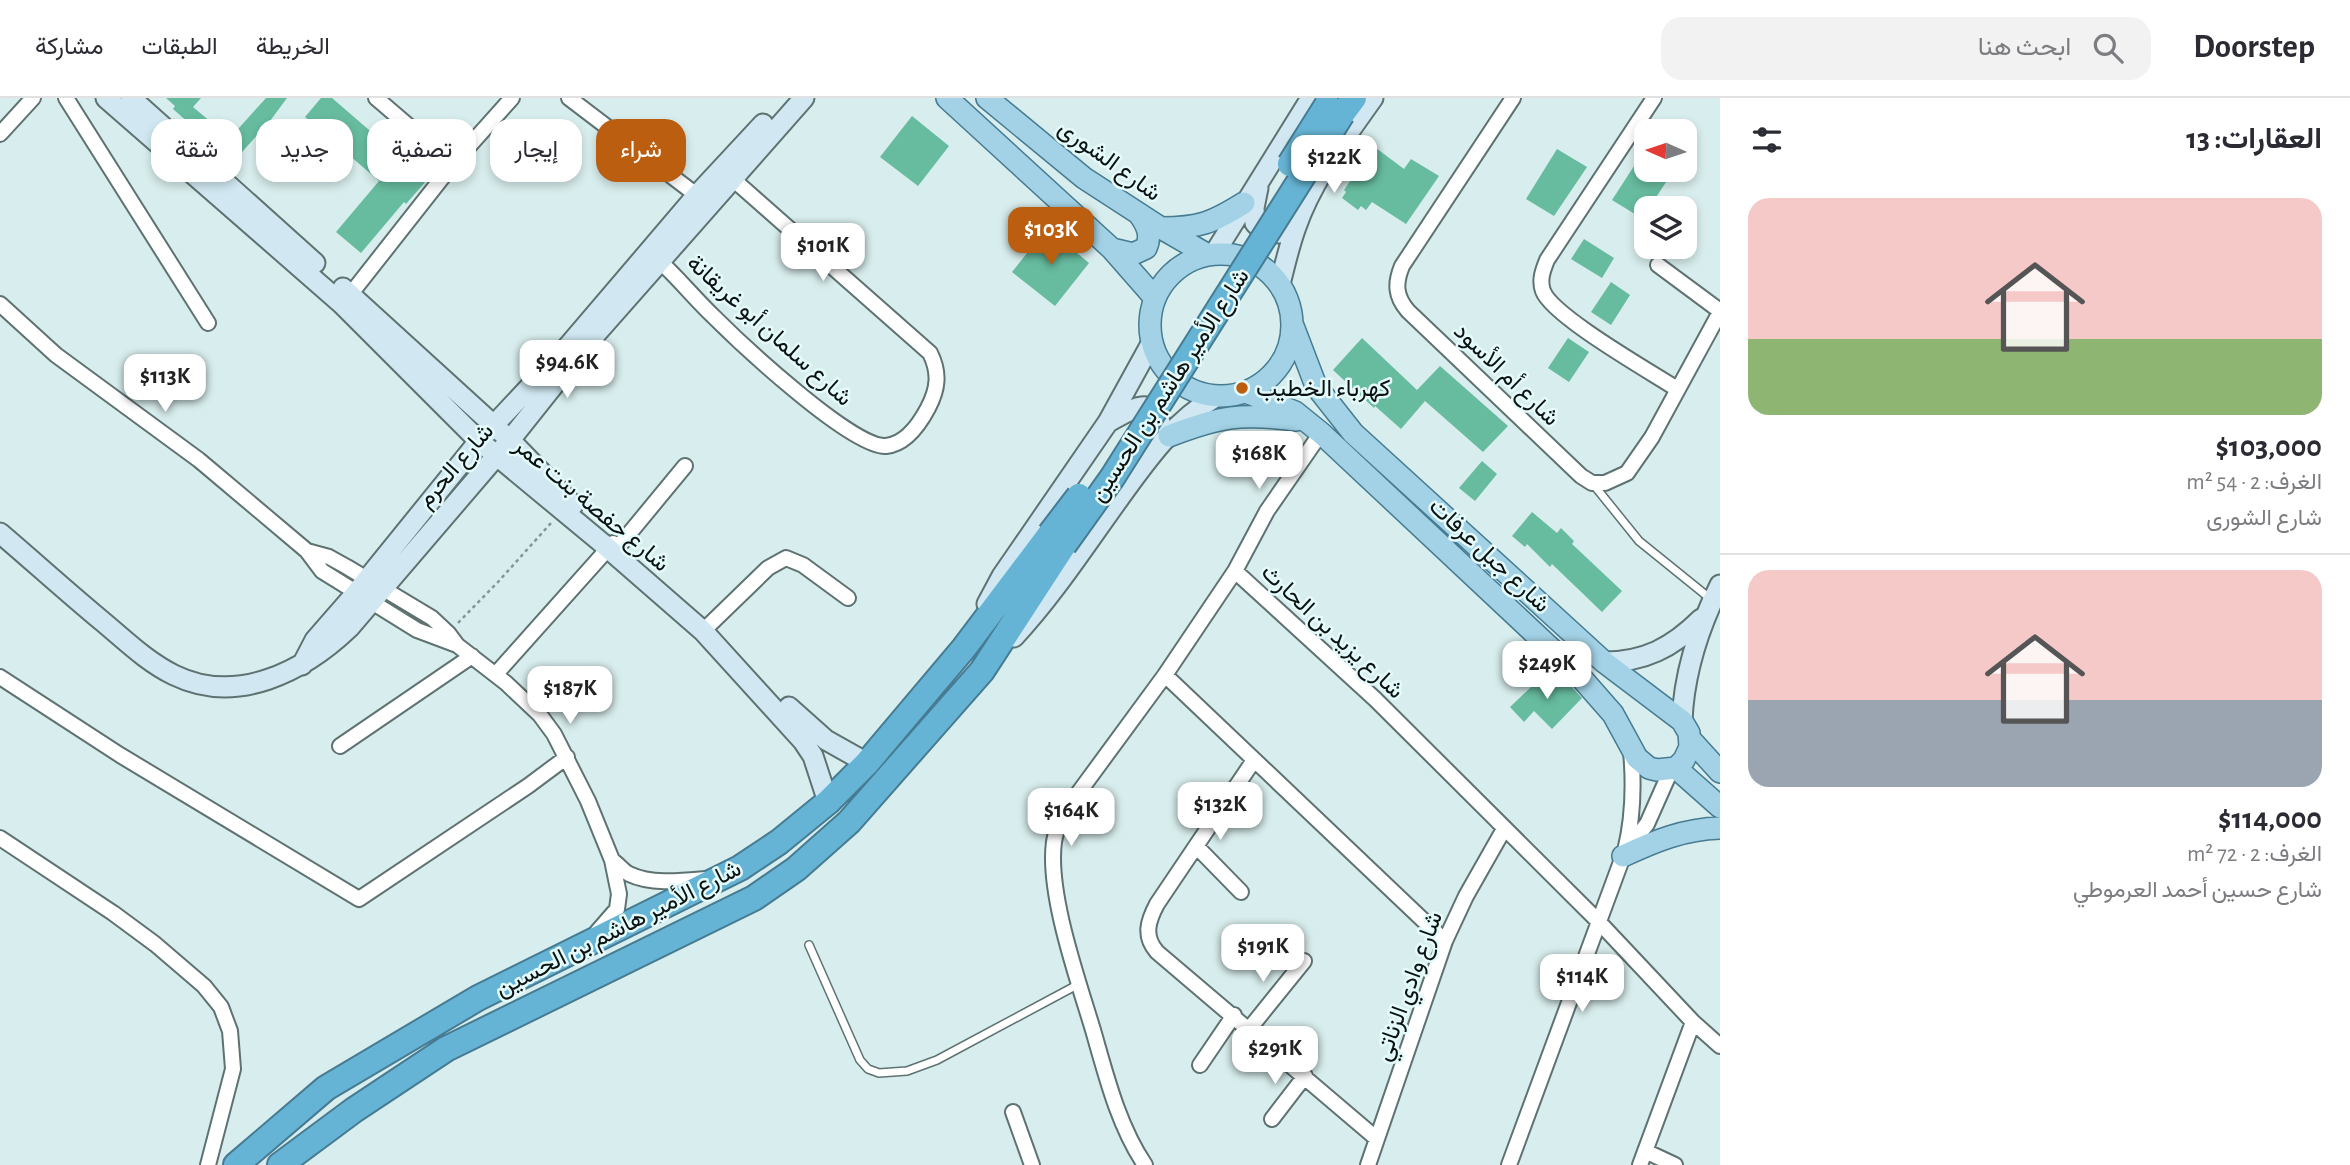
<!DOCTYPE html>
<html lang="ar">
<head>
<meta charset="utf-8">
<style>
	body { margin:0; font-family:"Alegreya Sans",Vazirmatn,sans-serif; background:#f2f2f3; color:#2b2b33; direction:rtl; height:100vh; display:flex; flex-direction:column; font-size:26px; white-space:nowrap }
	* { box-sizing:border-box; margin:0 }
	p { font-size:23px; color:#7c7c81 }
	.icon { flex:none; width:38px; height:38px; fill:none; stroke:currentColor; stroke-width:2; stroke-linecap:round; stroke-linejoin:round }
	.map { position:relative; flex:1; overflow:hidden; direction:ltr }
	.panel { display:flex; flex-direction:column; background:#fff; width:630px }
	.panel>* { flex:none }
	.hud { position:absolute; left:21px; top:21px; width:665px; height:63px; direction:rtl; display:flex; gap:14px }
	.needle { width:46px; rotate:273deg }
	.controls { position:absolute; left:1634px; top:21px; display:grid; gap:14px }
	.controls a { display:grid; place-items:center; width:63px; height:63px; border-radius:14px; background:#fff; box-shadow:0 4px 10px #0003; font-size:35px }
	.price { position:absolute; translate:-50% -60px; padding:0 16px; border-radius:14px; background:#fff; color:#222; font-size:23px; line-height:46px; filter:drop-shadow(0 2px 4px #0008) }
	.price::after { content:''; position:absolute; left:50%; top:42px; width:21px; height:16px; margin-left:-10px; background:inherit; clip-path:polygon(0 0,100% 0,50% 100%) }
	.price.selected { background:#bb5e10; color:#fff }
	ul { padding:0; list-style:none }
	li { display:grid; align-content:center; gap:14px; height:371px; padding:0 28px }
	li+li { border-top:2px solid #e1e1e2 }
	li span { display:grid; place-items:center; height:217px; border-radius:21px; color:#555 }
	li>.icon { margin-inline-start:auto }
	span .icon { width:126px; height:126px; fill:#fffc; stroke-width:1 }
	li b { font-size:30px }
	h2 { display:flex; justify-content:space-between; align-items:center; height:84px; padding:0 28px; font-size:30px }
	.pill { padding:0 24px; border-radius:21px; background:#fff; box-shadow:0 4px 10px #0003; font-size:24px; line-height:63px }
	.pill.selected { background:#bb5e10; color:#fff }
	header { display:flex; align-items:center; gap:42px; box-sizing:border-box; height:98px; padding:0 35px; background:#fff; border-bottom:2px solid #e1e1e2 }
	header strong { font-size:33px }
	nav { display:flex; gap:38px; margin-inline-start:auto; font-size:24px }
	.search { width:490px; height:63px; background:#f2f2f3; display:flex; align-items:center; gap:18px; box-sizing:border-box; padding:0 24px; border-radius:21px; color:#7c7c81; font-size:26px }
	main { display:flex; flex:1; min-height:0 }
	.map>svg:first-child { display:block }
</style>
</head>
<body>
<header>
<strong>Doorstep</strong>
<div class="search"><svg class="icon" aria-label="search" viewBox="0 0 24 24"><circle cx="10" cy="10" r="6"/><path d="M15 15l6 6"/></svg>ابحث هنا</div>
<nav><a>الخريطة</a><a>الطبقات</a><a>مشاركة</a></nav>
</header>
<main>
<section class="panel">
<h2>العقارات: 13<svg class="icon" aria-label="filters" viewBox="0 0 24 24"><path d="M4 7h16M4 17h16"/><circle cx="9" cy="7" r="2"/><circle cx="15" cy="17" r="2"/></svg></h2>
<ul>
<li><span style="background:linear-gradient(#f6c9c9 65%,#8fb573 0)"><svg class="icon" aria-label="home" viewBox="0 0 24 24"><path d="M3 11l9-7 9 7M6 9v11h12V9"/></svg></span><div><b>$103,000</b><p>الغرف: 2 · 54 m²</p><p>شارع الشورى</p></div></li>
<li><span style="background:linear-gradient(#f6c9c9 60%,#9aa5b1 0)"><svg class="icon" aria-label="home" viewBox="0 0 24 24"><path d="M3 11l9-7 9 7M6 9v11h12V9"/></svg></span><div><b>$114,000</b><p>الغرف: 2 · 72 m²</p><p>شارع حسين أحمد العرموطي</p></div></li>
</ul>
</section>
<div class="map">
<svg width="1720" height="1067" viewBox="0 0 1720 1067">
	<rect width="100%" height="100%" fill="#d8eded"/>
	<path fill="#67bb9e" d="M166,0H201L193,9L230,40L266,0H287L270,23L233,64L173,11L175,8Z
		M321,0H332L427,82L406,106L404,104L361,155L336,134L379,83L305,19Z
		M912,18L949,48L918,88L880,59Z
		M1372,47L1404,71L1411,61L1439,78L1406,126L1372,104L1366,112L1361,108L1358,112L1342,100L1346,94L1344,92L1361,67L1358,65Z
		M1647,48V72H1674L1649,110H1647L1643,121L1612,102Z
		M1557,51L1587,69L1554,118L1526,101Z
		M1047,130L1089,165L1055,208L1012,174Z
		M1584,141L1614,160L1602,180L1571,161Z
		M1611,184L1630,197L1611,227L1591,214Z
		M1362,240L1417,292L1440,268L1508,328L1483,354L1425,303L1401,331L1375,308L1374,310L1333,272Z
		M1568,240L1589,254L1569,284L1548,270Z
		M1482,363L1497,376L1475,403L1459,390Z
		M1532,414L1557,435L1561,430L1574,443L1572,446L1622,493L1602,514L1552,466L1550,469L1527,446L1525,449L1512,438Z
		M1548,573L1564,589L1568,585L1582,600L1552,631L1534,613L1524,624L1510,609Z"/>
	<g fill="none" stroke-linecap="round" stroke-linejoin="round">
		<defs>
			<path id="lane" d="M1593,386L1639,443L1712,502
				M809,847L860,962L868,971L879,975L907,973L937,962L1079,886"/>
			<path id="street" d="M66,0L208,225
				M376,0L453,66
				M569,0L703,102
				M1513,0L1402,168C1395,185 1395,198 1408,213L1581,378L1592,385H1605L1627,375L1652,339L1720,214
				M1654,0L1547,162C1543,172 1539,182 1543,193C1552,218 1651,274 1677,291
				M0,36L33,0
				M653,157C675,176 693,199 713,218C740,245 852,350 886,348C906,346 919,327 928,310C938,291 940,275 930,255L726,75
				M1658,167L1720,213
				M346,202L453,66L512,0
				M0,206L56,257L199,362L307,453L322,473L417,532L457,547
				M619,448L685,368
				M307,453L329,459L347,469L432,520L448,535L457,547L506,585L540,617L554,636L588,703L612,762L619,796L617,811L597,834
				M1235,473L1375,601L1598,823L1693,924L1720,948
				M703,533L768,470L786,460L803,467L848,500
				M496,576L613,445
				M1165,577L1445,843
				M0,579L120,657L359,801L528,688L567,659
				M340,648L472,558
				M1254,662L1157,806C1148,823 1143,838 1157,854L1377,1041
				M0,740L113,815L155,846L204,888L221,909L230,933L233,971L208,1067
				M1196,748L1241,794
				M1626,752L1647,726L1671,672
				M612,762C618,766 623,773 629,776C652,787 683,783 706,781
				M1250,930L1304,863
				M1200,967L1234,917
				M1013,1014L1032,1067
				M1272,1021L1305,978
				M1645,1053L1675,1067
				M1145,1067C1118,1027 1106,977 1093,932C1078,882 1047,795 1054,744C1056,730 1064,717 1071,705L1165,577L1235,473L1267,413L1321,335
				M1368,1067L1445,843L1466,798L1504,731
				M1509,1067L1625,753C1633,721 1634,686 1631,653
				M1640,1067L1693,924"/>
			<path id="secondary" d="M106,0L342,206L479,343L602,445L703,533L803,643L813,658L828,704
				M131,0L315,165
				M1258,90L1254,110L1255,125L1264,134L1279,135
				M1214,156L1311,0
				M1280,186C1285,167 1289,148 1296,129C1312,82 1345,40 1373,0
				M343,190L510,342L573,407
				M1108,324C1126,315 1151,295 1160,324
				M0,435C34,464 67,494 102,523C125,542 147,564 174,577C237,608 304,573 349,530L510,342L580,254L804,0
				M987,506L1002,478L1108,324L1152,244
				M1014,539C1053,497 1084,449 1118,402C1146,363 1174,323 1217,298
				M1604,564C1644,564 1672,550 1701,521
				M302,567L315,542L356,495L479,343L570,246L697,97L763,26
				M789,609L826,642L867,665
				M1682,623C1684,574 1698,531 1720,487"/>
			<path id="primary" d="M947,0L1112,151L1155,200
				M987,0L1084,80L1161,130L1208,157
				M1161,130C1199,130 1212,125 1244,105
				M1112,151L1133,156L1146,150C1152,137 1147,127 1139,116
				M1150 227a71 71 0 1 1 142 0a71 71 0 1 1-142 0Z
				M1246,294L1295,314L1321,335L1577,575L1613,616L1637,660L1649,670L1657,672L1676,670L1684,662L1690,649L1689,635L1682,623L1604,564L1353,335L1316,288L1293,228
				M1169,338C1221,318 1241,315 1296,322
				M1690,641L1720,674
				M1676,670L1720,709
				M1623,758C1655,743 1684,731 1720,730"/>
			<path id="highway" d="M1342,16L1354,0
				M236,1067L326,990L478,900L740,770L779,744L828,704L867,665L964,550L1050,436
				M280,1067L354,1012L446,951L754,800L796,771L849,724L982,573L1064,447"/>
		</defs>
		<use href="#lane" stroke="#5f7272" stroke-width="10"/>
		<use href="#street" stroke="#5f7272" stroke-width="18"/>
		<use href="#secondary" stroke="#5f7272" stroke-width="23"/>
		<use href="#primary" stroke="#467b91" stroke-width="24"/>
		<use href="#highway" stroke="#467b91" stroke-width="28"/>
		<path stroke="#859595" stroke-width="2.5" stroke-dasharray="3.5 3.5" stroke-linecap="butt" d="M458,525L498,484L551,425"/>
		<use href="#lane" stroke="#fff" stroke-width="7"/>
		<use href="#street" stroke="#fff" stroke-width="14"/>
		<use href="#secondary" stroke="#d1e8f2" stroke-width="19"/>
		<use href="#primary" stroke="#a3d2e6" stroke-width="21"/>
		<use href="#highway" stroke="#66b4d5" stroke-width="24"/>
		<defs>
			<path id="highway-bridge" d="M1290,66L1327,7
				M1050,436L1079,398
				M1064,447L1112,380L1342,16"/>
		</defs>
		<use href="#highway-bridge" stroke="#467b91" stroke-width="28" stroke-linecap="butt"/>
		<use href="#highway-bridge" stroke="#66b4d5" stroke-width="24"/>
	</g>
	<circle fill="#bb5e10" stroke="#e5fafa" stroke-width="2.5" cx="1242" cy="290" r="7"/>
	<g text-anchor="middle" stroke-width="5" stroke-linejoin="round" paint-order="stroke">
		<g font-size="24" fill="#0b1212" stroke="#e5fafa">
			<text transform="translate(1110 62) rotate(36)" y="8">شارع الشورى</text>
			<text transform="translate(770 232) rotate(42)" y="8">شارع سلمان أبو غريقانة</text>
			<text transform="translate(1507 276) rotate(44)" y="8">شارع أم الأسود</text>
			<text transform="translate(1169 287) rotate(-57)" y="8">شارع الأمير هاشم بن الحسين</text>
			<text transform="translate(455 367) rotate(-49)" y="8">شارع الحرم</text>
			<text transform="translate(592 406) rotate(40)" y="8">شارع حفصة بنت عمر</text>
			<text transform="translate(1490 457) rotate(43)" y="8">شارع جبل عرفات</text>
			<text transform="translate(1333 533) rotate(43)" y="8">شارع يزيد بن الحارث</text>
			<text transform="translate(618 830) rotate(-27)" y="8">شارع الأمير هاشم بن الحسين</text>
			<text transform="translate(1408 888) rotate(-70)" y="8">شارع وادي الزناتي</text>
		</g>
		<g font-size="24" fill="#0b1212" stroke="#e5fafa" text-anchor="start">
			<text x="1256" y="298">كهرباء الخطيب</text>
		</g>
	</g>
</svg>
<div class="controls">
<a><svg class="needle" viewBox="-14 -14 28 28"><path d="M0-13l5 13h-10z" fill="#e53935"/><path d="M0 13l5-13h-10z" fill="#7c7c81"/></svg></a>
<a><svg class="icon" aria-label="layers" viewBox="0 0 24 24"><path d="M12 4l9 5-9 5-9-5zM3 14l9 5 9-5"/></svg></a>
</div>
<b class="price" style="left:1334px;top:97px">$122K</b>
<b class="price selected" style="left:1051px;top:169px">$103K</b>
<b class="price" style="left:823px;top:185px">$101K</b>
<b class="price" style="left:567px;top:302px">$94.6K</b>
<b class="price" style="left:165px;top:316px">$113K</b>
<b class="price" style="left:1259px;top:393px">$168K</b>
<b class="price" style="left:1547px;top:603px">$249K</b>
<b class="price" style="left:570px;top:628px">$187K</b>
<b class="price" style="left:1220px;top:744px">$132K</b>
<b class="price" style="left:1071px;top:750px">$164K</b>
<b class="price" style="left:1263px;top:886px">$191K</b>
<b class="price" style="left:1582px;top:916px">$114K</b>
<b class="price" style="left:1275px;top:988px">$291K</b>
<div class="hud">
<a class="pill selected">شراء</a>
<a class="pill">إيجار</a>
<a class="pill">تصفية</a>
<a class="pill">جديد</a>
<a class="pill">شقة</a>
</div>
</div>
</main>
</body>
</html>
